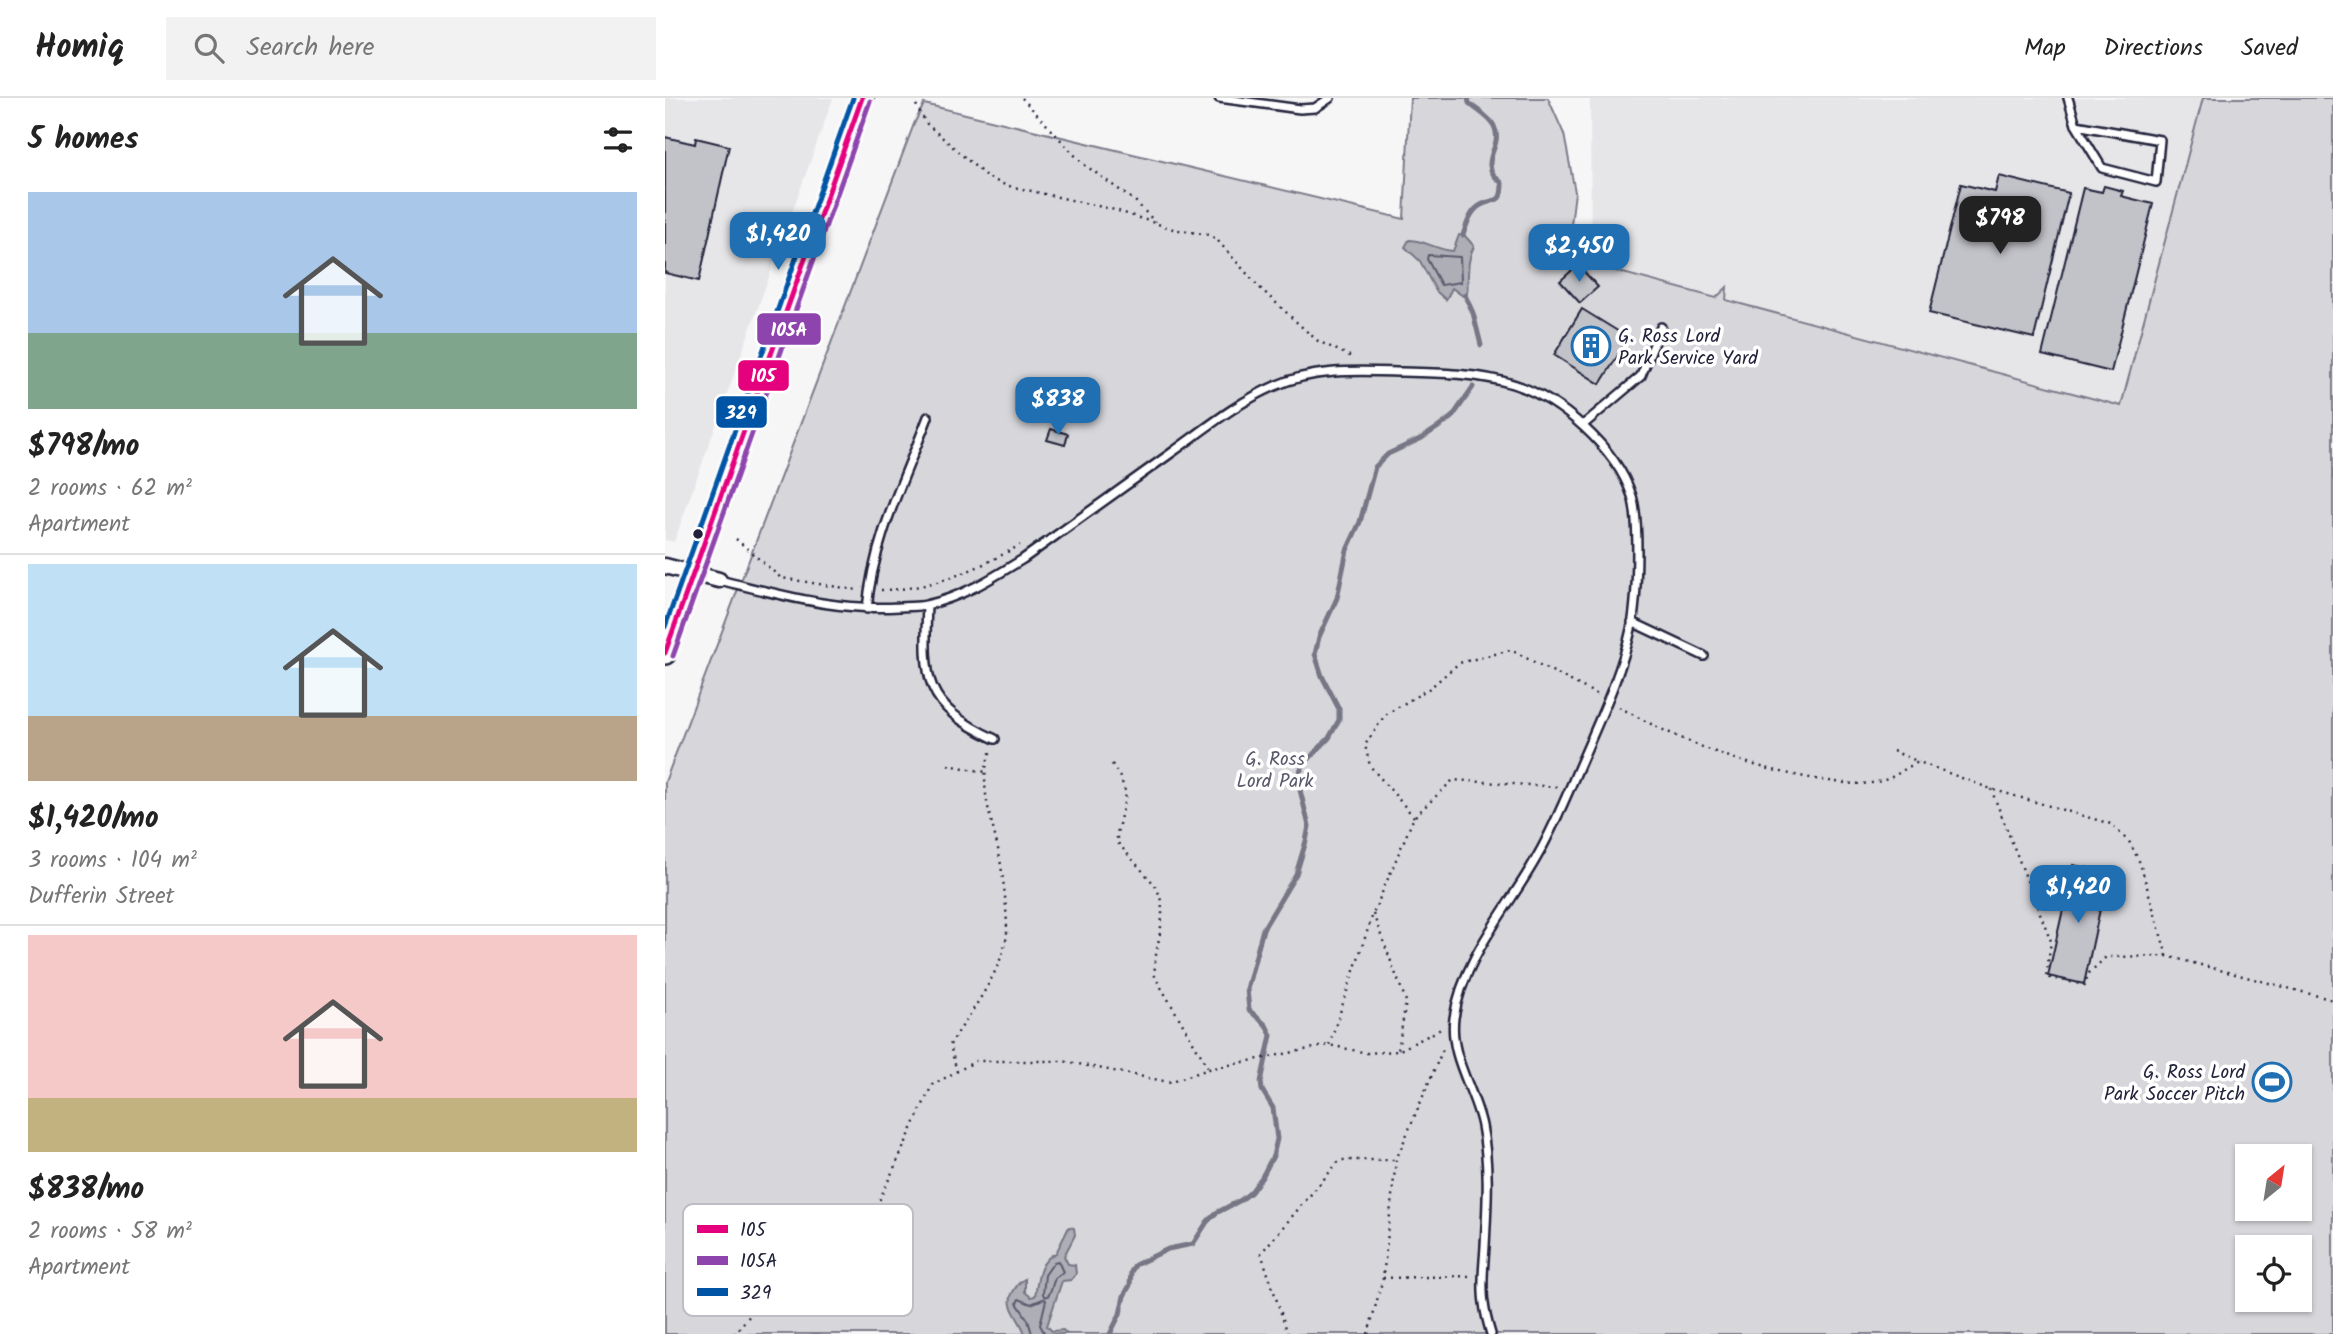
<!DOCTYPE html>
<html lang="en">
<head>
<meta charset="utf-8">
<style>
	body { margin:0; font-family:Kalam,sans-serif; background:#f2f2f2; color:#222; height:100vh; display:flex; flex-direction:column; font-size:26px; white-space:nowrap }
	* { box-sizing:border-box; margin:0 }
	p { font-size:23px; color:#767676 }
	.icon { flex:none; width:38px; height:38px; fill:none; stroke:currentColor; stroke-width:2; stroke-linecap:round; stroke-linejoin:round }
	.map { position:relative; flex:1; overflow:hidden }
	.drawer { display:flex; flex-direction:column; background:#fff; width:665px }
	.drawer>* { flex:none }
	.needle { width:46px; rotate:30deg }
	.fabs { position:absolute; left:1570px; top:1046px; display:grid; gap:14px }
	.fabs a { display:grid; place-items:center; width:77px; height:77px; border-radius:0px; background:#fff; box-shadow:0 2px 5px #0004; font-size:35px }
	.price { position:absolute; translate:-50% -60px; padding:0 16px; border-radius:14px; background:#1f6fb2; color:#fff; font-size:23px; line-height:46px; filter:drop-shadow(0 2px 4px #0008) }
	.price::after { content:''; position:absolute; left:50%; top:42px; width:21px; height:16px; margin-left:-10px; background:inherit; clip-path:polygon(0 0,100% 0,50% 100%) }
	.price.on { background:#222; color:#fff }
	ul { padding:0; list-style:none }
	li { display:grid; align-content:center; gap:14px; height:371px; padding:0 28px }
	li+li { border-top:2px solid #e0e0e0 }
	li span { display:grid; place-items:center; height:217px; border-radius:0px; color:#555 }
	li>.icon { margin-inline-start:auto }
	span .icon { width:126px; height:126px; fill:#fffc; stroke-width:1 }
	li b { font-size:30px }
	h2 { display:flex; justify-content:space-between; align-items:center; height:84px; padding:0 28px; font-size:30px }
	header { display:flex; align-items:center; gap:42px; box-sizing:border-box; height:98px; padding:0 35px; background:#fff; border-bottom:2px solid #e0e0e0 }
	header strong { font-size:33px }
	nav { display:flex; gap:38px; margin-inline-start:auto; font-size:24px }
	.search { width:490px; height:63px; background:#f2f2f2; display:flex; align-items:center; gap:18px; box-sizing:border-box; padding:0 24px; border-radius:0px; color:#767676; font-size:26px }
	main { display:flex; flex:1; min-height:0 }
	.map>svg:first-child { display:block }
</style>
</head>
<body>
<header>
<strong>Homiq</strong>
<div class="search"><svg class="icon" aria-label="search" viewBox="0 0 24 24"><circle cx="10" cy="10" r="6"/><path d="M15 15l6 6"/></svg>Search here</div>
<nav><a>Map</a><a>Directions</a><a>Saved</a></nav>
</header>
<main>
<section class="drawer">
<h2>5 homes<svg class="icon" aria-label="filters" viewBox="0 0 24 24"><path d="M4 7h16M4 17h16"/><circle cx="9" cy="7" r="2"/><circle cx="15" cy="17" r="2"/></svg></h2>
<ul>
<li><span style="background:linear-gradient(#a9c7e8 65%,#7fa58c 0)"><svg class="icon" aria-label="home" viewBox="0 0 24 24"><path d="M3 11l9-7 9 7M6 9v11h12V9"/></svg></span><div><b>$798/mo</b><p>2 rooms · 62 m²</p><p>Apartment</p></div></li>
<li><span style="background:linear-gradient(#bfe0f5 70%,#b9a48a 0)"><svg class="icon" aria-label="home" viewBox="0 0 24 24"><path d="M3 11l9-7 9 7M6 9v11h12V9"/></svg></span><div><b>$1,420/mo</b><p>3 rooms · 104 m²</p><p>Dufferin Street</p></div></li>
<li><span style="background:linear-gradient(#f6c9c9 75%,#c2b280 0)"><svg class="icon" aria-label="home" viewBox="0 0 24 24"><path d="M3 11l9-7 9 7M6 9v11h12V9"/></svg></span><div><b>$838/mo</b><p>2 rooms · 58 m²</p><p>Apartment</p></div></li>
</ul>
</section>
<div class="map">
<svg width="1668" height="1236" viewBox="0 0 1668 1236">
	<rect width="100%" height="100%" fill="#f6f6f7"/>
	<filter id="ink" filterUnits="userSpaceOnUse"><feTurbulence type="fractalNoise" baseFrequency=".0143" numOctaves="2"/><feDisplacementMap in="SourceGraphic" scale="14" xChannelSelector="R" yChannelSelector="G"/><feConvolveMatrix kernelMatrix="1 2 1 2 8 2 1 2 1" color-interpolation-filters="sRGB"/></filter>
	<g filter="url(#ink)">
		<path fill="#e6e6e9" d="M0,0H168L9,444L0,442Z
			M925,0H1538L1457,308L926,167Z"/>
		<path fill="#d7d7db" stroke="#7c7c8b" stroke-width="2" fill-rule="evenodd" d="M745,0H883L899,36L910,94L902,160L1051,200L1062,189L1061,202L1456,308L1538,0H1668V1236H0V684L249,26L259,6L739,121ZM1582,1059H1634V1111H1582ZM1582,1150H1634V1202H1582Z"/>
		<path fill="#aeaeb7" stroke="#767685" stroke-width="2" d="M794,137L800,138L809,148C801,164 804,178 802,196L798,198L787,190L781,202L771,193L755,163L740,149L744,142C759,142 772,152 788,153Z
			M404,1129L409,1130L410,1137L399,1158L403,1166L410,1167L411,1176L406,1182L397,1183L382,1228L387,1233L398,1232L402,1236H360C356,1221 339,1208 348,1194C352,1187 354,1184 360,1181V1194L366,1199L370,1198C373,1182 373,1163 391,1155Z"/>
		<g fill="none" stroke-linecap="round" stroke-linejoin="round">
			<path stroke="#5a5a6d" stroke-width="2" d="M763,157L795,159L796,184L776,187L762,161Z
				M393,1163L398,1174L390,1180L384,1197L380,1199L378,1196L380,1177L389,1164Z
				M367,1236L363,1222L352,1205L354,1201L366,1206L378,1201L381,1202L375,1227L380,1236"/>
			<path stroke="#767685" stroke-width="5" d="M798,137C802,126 805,113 816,107C830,99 837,108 837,85C809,64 840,50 829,28C825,19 811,12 804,5L803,0
				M800,197L808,215L816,247
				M445,1236L455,1216L459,1198L465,1187L466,1174L470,1167L503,1151L528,1146L542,1124L551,1115L576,1102L586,1094L597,1079L608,1058L612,1041L608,1010L597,992L596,984L606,937L601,927L584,912L582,891L598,831L631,776L641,743L644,728L635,692V674L638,667L664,640L674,622V611L657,578L650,556L654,539L672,500L682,452L695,424L710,369L723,356L757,340L778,326L788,318L808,289"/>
		</g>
		<path fill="#c2c2c9" stroke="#22223b" stroke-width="2" d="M0,39L30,46L31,40L64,48L34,183L0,175Z
			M1334,78L1404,95L1369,240L1264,215L1296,86L1330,94Z
			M1439,88L1458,93L1456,98L1488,106L1446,274L1377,257L1418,90L1437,94Z
			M913,167L933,189L915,205L895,183Z
			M917,211L964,240L935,286L889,257Z
			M386,331L403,336L400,347L382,342Z
			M1408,767L1443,774L1419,886L1383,878Z"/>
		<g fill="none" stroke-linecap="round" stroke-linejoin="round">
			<defs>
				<path id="service" d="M554,0L635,11L650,10L665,0
					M1403,0L1411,27L1437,70L1491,84L1495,42L1411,27
					M918,327L976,278L996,229
					M54,482C118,497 168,513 234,509C243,508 253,509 261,507C296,500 329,479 358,461C408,425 458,389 509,353C541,330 573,304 610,288C649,270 695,273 736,274C773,275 813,275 848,286C896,301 951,350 967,398C975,424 972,499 967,527C957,574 936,618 917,662C903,694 890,727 873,757C844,810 798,859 789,920C784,959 810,992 817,1028C825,1069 822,1108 820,1148C819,1167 816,1186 819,1205C820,1215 823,1226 826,1236
					M262,507C259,580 257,607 330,641
					M202,511C208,442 239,382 263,319
					M967,524L1039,558"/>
				<path id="minor" d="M0,468L54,482"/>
				<path id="secondary" d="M0,555L197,0"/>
			</defs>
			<use href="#service" stroke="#22223b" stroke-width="12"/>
			<use href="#minor" stroke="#22223b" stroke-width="19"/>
			<use href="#secondary" stroke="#22223b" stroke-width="26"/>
			<path stroke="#22223b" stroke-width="2.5" stroke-dasharray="2 5" stroke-linecap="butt" d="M250,0L252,10L262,26L322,79L340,87L450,112L508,131L544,137L553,143L593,188L639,231L653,243L689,260
				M357,0L417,65L470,103L490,124
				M71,441L116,480L192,492
				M216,492C266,492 313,471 355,447
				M954,609C1017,644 1080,669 1151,681C1172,684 1194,689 1216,683C1230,680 1240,669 1254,664L1326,691L1446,726L1465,745L1475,765L1502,858
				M1228,653L1254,664
				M447,666L456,681L461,696L452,735V744L489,786C508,815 487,848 490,879L544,971
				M283,667L321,674
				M1326,691L1386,843L1381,879L1420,887L1423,876L1441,859L1502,858L1668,902
				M749,719L705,668L700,647L720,617L765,590L794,565L846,552L933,597
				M708,816L741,903L733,953
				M664,947L708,816L749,719L788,682L894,689
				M292,974L285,947C305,915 337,874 342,836C342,812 339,786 335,761C329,725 310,686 327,651
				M718,1180L805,1178
				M69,1236L99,1201L154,1175L173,1161L188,1145L214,1103L267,987L311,963H398L504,984L544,971L664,947L702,955L733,953L776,931
				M623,1236L596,1155L675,1062H731
				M703,1236L718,1180L731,1062L778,951"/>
			<use href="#service" stroke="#fff" stroke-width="7"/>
			<use href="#minor" stroke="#fff" stroke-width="14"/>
			<use href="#secondary" stroke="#fff" stroke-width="21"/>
			<defs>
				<path id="bus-1" d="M0,555L197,0"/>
				<path id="bus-2" d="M8,558L205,3"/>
				<path id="bus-3" d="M0,529L188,0"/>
			</defs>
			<use href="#bus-1" stroke="#fff" stroke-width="10"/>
			<use href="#bus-2" stroke="#fff" stroke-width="10"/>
			<use href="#bus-3" stroke="#fff" stroke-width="10"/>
			<use href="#bus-1" stroke="#e5007d" stroke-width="5"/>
			<use href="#bus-2" stroke="#8e44ad" stroke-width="5"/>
			<use href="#bus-3" stroke="#0054a6" stroke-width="5"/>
		</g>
	</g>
	<defs>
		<symbol id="building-ring" viewBox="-11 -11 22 22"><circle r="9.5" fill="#fff" stroke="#1f6fb2" stroke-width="1.5"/><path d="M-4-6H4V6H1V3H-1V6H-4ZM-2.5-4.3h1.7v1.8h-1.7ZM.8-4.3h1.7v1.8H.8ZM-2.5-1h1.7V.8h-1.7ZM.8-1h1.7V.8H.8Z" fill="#1f6fb2"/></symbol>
		<symbol id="stadium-ring" viewBox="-11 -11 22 22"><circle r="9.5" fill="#fff" stroke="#1f6fb2" stroke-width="1.5"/><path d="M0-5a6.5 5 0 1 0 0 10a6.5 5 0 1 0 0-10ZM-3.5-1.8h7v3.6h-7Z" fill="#1f6fb2"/></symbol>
	</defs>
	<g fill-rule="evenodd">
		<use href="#building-ring" x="904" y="226" width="44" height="44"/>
		<use href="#stadium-ring" x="1585" y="962" width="44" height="44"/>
	</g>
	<circle fill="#22223b" stroke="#fff" stroke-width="2.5" cx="33" cy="436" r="6"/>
	<g text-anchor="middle" stroke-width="7" stroke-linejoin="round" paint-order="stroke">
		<g font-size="19" fill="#22223b" stroke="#fff" text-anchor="start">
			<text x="953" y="244">G. Ross Lord<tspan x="953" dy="22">Park Service Yard</tspan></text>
			<text x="1580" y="980" text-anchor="end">G. Ross Lord<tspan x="1580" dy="22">Park Soccer Pitch</tspan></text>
		</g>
		<g font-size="19" fill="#58586b" stroke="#fff">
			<text x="610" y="667">G. Ross<tspan x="610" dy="22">Lord Park</tspan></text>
		</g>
	</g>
	<rect x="18" y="1106" width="230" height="112" rx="10" fill="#fff" stroke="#bdbdc4" stroke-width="2"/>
	<rect x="32" y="1127" width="31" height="8" fill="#e5007d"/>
	<rect x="32" y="1158" width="31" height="9" fill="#8e44ad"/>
	<rect x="32" y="1190" width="31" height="8" fill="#0054a6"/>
	<g font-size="19" fill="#22223b">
		<text x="75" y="1138">105</text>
		<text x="75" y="1169">105A</text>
		<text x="75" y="1201">329</text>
	</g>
	<g stroke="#fff" stroke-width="2.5">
		<rect x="91" y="214" width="66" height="34" rx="7" fill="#8e44ad"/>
		<rect x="72" y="261" width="53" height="33" rx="7" fill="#e5007d"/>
		<rect x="50" y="297" width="53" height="34" rx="7" fill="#0054a6"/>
	</g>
	<g font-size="19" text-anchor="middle" font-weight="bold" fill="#fff">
		<text x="124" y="238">105A</text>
		<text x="98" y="284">105</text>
		<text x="76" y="321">329</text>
	</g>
</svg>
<div class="fabs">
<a><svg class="needle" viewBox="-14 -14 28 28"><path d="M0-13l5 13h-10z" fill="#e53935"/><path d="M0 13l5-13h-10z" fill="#767676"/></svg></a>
<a><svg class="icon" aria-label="locate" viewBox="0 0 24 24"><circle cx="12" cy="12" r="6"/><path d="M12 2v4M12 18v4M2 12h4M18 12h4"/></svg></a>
</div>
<b class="price on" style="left:1335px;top:158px">$798</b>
<b class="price" style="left:113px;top:174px">$1,420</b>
<b class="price" style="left:914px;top:186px">$2,450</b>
<b class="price" style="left:393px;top:339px">$838</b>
<b class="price" style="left:1413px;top:827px">$1,420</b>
</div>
</main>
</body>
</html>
